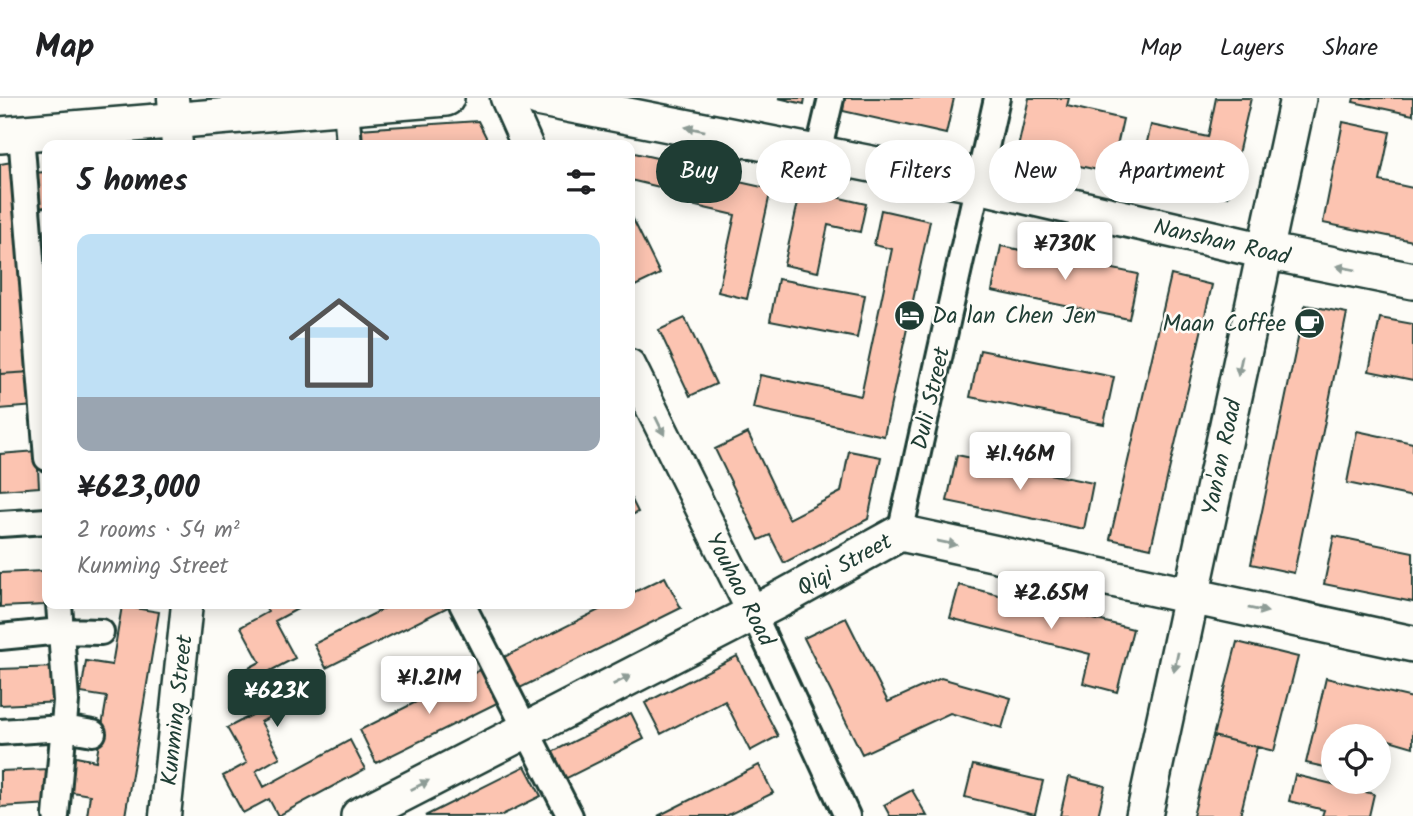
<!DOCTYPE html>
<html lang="en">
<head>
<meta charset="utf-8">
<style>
	body { margin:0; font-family:Kalam,sans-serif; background:#f6f6f6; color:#202124; height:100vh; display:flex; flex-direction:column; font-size:26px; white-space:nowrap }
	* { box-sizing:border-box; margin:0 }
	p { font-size:23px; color:#757577 }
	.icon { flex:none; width:38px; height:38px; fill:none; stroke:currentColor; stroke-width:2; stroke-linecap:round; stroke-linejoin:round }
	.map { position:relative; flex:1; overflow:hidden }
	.side { position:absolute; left:42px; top:42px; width:593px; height:469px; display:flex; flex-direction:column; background:#fff; border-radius:14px; box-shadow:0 4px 18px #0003 }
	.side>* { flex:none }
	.banner { position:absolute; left:656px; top:42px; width:651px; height:63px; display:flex; gap:14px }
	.fabs { position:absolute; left:1321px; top:626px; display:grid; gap:14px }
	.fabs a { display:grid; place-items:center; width:70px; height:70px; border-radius:50%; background:#fff; box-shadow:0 4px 18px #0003; font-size:35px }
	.price { position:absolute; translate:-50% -60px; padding:0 16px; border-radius:7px; background:#fff; color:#222; font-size:23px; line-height:46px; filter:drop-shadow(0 2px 4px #0008) }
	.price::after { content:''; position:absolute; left:50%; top:42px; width:21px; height:16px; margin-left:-10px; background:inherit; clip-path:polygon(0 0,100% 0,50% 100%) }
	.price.on { background:#1f3d34; color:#fff }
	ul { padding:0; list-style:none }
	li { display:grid; align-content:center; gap:14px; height:371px; padding:0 35px }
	li span { display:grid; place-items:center; height:217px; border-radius:14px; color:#555 }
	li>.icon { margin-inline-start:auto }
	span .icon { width:126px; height:126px; fill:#fffc; stroke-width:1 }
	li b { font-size:30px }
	h2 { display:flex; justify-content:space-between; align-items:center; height:84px; padding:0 35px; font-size:30px }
	.chip { padding:0 24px; border-radius:32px; background:#fff; box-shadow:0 4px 18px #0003; font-size:24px; line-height:63px }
	.chip.on { background:#1f3d34; color:#fff }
	header { display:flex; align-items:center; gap:42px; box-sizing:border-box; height:98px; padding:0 35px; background:#fff; border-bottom:2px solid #e0e0e0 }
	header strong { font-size:33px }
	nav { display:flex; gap:38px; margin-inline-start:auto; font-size:24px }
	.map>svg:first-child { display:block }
</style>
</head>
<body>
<header>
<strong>Map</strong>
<nav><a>Map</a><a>Layers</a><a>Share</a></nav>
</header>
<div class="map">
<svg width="1413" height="718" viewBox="0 0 1413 718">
	<rect width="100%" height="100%" fill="#fdfcf7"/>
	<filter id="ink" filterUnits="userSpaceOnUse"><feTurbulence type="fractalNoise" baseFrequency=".0143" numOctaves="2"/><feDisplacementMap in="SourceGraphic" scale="14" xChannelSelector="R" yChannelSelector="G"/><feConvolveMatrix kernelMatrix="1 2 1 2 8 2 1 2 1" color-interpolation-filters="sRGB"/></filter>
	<g filter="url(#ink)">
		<path fill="#fcc4b1" stroke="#1f3d34" stroke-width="2" d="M778,0H805L804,6Z
			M845,0H954L946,36L843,13Z
			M1029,0H1069L1067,8L1123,21L1111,75L1017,54Z
			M1216,0H1251L1228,99L1139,78L1151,27L1208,39Z
			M1354,0H1413V17L1353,4Z
			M478,23L490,47H360L359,31Z
			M1343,24L1390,34L1380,83L1413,90V143L1323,125Z
			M630,54L679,65L672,92L630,82Z
			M12,64L31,274L0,276V66Z
			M47,74V109L34,110L31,75Z
			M694,74L771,91L747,201L718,194L735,117L687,106Z
			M801,91L866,106L860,134L828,127L818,174L784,167Z
			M881,112L930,123L884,338L753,310L760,277L861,298L892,151L874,147Z
			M630,115L660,176L633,189L630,183Z
			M1001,148L1138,176L1129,221L992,193Z
			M1171,177L1212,187L1151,450L1110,441Z
			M778,181L865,197L857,240L770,223Z
			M1305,207L1347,215L1294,475L1251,466Z
			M685,220L716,286L690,298L659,232Z
			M1380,220L1413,226V282L1369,273Z
			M980,252L1114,279L1104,326L970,299Z
			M31,274L35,308L0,311V276Z
			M1357,333L1413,345V399L1347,385Z
			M748,335L789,421L841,394L849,353L881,359L868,421L784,465L770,437L759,442L715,351Z
			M37,353L39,389L0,392V356Z
			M957,357L1093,385L1084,431L947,403Z
			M630,398L638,414L630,418Z
			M1334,438L1413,454V504L1324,486Z
			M43,473L45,507L0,509V475Z
			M665,479L681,510L514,593L498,562L611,506H630V496Z
			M959,487L1133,531L1117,594L1083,585L1090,556L950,520Z
			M263,506L303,508L275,523L295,560L270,573L289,608L261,624L280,659L256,673L264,689L350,642L365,671L278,718L269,701L243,715L223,678L247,665L227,630L254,616L234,578L260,564L241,529L268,514Z
			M393,506H447L448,509L326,570L314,546Z
			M122,508L159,514L125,718H87L90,697L66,693L71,658L96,663L107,599L81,595L86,563L112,567Z
			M846,520L888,604L941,580L1011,600L1002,630L950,615L862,656L804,540Z
			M1237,544L1298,559L1274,653L1213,638Z
			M737,558L778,638L750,653L725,603L661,636L645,605Z
			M58,569L61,604L0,607V571Z
			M482,571L499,604L376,665L360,632Z
			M1326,580L1413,600V649L1379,639H1334V671L1306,665Z
			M631,615L644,641L561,683L548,656Z
			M1213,638L1257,649L1240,718H1193Z
			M759,667L773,695L726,718H658Z
			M973,667L1043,683L1035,716L965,699Z
			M525,668L541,698L500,718H425Z
			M50,671L52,706L0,709V673Z
			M1295,677L1374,696L1369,718H1322L1324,712L1289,703Z
			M1069,679L1105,688L1098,718H1060Z
			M912,692L927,718H890L884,707Z"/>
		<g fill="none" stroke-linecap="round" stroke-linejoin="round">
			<defs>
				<path id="minor" d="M346,8L349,47
					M21,36L47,360
					M818,55L831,0
					M0,426L47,423
					M900,435L997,0
					M462,506L570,718
					M753,515L847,718
					M0,539L61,533L101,534
					M0,634L64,630L93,635
					M56,718L66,603L59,506"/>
				<path id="tertiary" d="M173,0L177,47
					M506,0L527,47
					M630,267L753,515
					M165,718L187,506"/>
				<path id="secondary" d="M537,0L978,87L1265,153L1413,183
					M0,37L446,0
					M359,718L777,503L900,435L1413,546
					M1144,718L1298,0"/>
			</defs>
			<use href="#minor" stroke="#1f3d34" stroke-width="30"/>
			<use href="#tertiary" stroke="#1f3d34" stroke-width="35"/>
			<use href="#secondary" stroke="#1f3d34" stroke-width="40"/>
			<use href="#minor" stroke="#fdfcf7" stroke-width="24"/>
			<use href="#tertiary" stroke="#fdfcf7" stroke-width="30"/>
			<use href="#secondary" stroke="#fdfcf7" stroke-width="35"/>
		</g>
		<defs><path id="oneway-solid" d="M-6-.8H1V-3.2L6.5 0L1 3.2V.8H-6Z" transform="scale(1.75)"/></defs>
		<g fill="#8e9c96">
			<use href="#oneway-solid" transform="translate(695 31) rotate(-169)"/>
			<use href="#oneway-solid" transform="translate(1346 170) rotate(-169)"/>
			<use href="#oneway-solid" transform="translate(1240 268) rotate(102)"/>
			<use href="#oneway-solid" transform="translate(660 328) rotate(64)"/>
			<use href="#oneway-solid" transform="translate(947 445) rotate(12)"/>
			<use href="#oneway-solid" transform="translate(1258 512) rotate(12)"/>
			<use href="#oneway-solid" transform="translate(1176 564) rotate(102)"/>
			<use href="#oneway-solid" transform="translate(622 582) rotate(-27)"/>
			<use href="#oneway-solid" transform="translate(420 687) rotate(-27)"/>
		</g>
	</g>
	<defs>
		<symbol id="hotel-disc" viewBox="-11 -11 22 22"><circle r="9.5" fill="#1f3d34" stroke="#fdfcf7"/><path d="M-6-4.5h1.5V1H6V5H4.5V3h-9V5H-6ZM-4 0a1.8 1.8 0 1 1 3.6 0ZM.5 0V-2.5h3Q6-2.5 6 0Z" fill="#fff"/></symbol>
		<symbol id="cafe-disc" viewBox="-11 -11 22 22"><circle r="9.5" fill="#1f3d34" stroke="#fdfcf7"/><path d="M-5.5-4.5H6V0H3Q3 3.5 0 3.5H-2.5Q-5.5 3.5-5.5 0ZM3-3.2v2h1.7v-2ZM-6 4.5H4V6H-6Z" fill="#fff"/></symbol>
	</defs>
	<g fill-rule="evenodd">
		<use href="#hotel-disc" x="892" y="200" width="35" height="35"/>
		<use href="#cafe-disc" x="1292" y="208" width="35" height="35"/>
	</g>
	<g text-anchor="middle" stroke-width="5" stroke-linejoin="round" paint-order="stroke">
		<g font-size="23" fill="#1f3d34" stroke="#fdfcf7">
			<text transform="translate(1222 143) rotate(13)" y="8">Nanshan Road</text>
			<text transform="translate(930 300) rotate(-77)" y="8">Duli Street</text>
			<text transform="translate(1221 359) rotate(-78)" y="8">Yan'an Road</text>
			<text transform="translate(844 466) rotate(-29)" y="8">Qiqi Street</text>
			<text transform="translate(741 491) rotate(63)" y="8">Youhao Road</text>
			<text transform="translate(176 612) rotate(-84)" y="8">Kunming Street</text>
		</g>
		<g font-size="23" fill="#1f3d34" stroke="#fdfcf7" text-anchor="start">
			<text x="932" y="225">Da lan Chen Jen</text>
			<text x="1286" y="233" text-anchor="end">Maan Coffee</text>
		</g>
	</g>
</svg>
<div class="fabs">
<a><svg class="icon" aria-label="locate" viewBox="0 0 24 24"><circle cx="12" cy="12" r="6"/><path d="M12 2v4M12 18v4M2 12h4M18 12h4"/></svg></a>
</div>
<b class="price" style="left:1065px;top:184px">¥730K</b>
<b class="price" style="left:1020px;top:394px">¥1.46M</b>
<b class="price" style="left:1051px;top:533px">¥2.65M</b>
<b class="price" style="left:429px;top:618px">¥1.21M</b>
<b class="price on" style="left:277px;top:631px">¥623K</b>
<div class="banner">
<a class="chip on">Buy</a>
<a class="chip">Rent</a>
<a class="chip">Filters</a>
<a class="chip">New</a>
<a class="chip">Apartment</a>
</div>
<section class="side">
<h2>5 homes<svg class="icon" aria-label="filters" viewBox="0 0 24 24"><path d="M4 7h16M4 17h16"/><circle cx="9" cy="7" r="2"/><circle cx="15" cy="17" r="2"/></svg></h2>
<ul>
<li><span style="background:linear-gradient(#bfe0f5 75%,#9aa5b1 0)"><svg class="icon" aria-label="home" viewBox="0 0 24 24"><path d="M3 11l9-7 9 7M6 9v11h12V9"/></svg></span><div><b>¥623,000</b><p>2 rooms · 54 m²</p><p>Kunming Street</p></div></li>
</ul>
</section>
</div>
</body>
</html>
